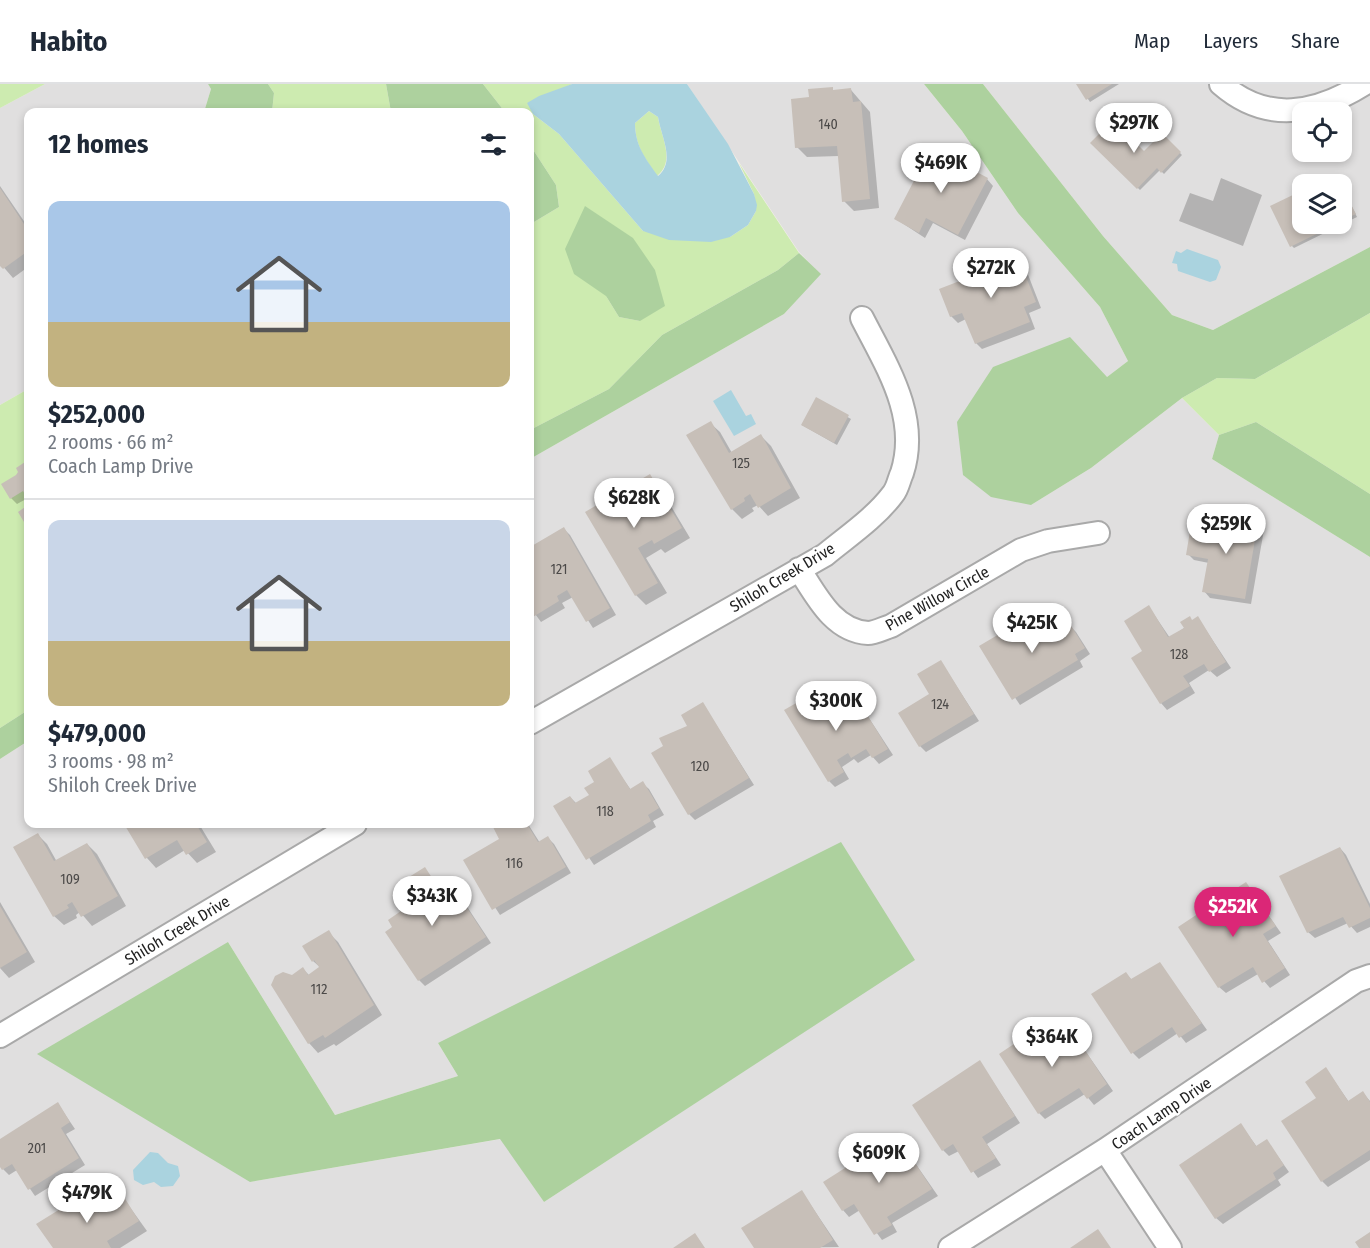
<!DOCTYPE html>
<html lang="en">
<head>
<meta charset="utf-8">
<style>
	body { margin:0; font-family:"Fira Sans Condensed",sans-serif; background:#f2f2f3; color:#1f2937; height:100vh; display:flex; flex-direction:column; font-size:22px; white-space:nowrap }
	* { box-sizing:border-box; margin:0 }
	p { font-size:20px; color:#747a83 }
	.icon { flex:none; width:33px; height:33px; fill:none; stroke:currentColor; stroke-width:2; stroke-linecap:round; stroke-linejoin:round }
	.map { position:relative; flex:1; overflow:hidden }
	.details { position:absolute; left:24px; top:24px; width:510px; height:720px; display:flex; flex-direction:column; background:#fff; border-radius:12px; box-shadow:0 3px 9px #0003 }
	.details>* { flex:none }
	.tools { position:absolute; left:1292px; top:18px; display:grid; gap:12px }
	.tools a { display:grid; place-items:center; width:60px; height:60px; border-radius:12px; background:#fff; box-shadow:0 3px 9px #0003; font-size:30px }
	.price { position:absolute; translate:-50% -51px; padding:0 14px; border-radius:21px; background:#fff; color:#222; font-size:20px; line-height:39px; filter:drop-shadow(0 2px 3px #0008) }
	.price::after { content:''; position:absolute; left:50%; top:36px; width:18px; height:14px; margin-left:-9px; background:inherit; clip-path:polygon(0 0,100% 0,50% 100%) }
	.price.current { background:#db2777; color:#fff }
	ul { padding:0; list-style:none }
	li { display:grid; align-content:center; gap:12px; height:318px; padding:0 24px }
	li+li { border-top:2px solid #e0e1e3 }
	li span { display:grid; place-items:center; height:186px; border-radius:12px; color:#555 }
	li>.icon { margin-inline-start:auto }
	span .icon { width:108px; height:108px; fill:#fffc; stroke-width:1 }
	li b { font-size:26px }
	h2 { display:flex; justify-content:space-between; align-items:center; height:72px; padding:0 24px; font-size:26px }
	header { display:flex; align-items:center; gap:36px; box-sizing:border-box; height:84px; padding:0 30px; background:#fff; border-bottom:2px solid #e0e1e3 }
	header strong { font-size:28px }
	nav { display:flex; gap:33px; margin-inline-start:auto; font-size:21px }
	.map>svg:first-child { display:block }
</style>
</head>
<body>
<header>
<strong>Habito</strong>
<nav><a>Map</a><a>Layers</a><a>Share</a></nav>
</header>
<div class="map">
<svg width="1370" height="1164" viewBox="0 0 1370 1164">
	<rect width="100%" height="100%" fill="#f2efe9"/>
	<path fill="#e0dfdf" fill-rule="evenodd" d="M45,0H208L211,5L204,28H28V305L0,321V24Z
		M687,0H924L962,47L1018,129L1100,223L1128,277L1107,293L1031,421L1091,384L1182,314L1219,351L1212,375L1370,473V1164H0V675L28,657V740H530V375L784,230L820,190L799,168ZM228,858L335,1031L458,992L438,959L915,875L544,1118L501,1055L250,1098Z
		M983,0H1370V163L1213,246L1172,231L1103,152ZM1302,28H1341V68H1302ZM1302,100H1341V140H1302Z"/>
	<path fill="#cdebb0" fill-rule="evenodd" d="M0,0H45L0,24Z
		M268,0H386L391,28H272L274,9Z
		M483,0H572L560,6L533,30L559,50L643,147L730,153L748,141L756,127L754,110L739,79L799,169L778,186L662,251L609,305L530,346V137L534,138L559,123L556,101L530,61V28H505ZM606,212L640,237L619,233Z
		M649,27L658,33C661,53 676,77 657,92C645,74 635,62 635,39Z
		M1370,229V410L1256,338L1219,351L1182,314L1217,294L1255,295Z
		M28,305V626L0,644V321Z"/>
	<path fill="#add19e" d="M208,0H268L274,9L272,28H204L211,5Z
		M386,0H483L505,28H391Z
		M924,0H983L1103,152L1172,231L1213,246L1370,163V229L1255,295L1217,294L1182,314L1091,384L1031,421L991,413L963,391L957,338L993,283L1070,253L1107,293L1128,277L1100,223L1018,129L962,47Z
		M530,61L556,101L559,123L534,138L530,137Z
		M585,122L633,154L655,186L665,222L640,237L619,233L606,212L574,190L565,165Z
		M799,169L821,190L784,230L530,375V346L609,305L662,251L778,186Z
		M1256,338L1370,410V473L1212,375L1219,351Z
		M28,626V657L0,675V644Z
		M841,758L915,876L544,1118L500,1055L250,1098L37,970L228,858L335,1031L458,992L438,959Z"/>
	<path fill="#aad3df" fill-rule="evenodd" d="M572,0H687L728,60L754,110L757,121L756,127L748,141L730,153L711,158L669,156L643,147L559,50L533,30L527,19L539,12ZM649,27L658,33C661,53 676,77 658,92C645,74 635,61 635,39Z
		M1187,165L1218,176L1221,183L1216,196L1210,198L1178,187L1177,180L1172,179L1176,167L1181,169Z
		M731,306L746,332L751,330L756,340L734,352L713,317Z
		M150,1068L158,1069L168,1079L178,1082L180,1092L173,1102L161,1103L154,1098L143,1101L134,1096L133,1086Z"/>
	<path fill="#0003" d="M1078,0H1119L1090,18Z
		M851,6L870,28L879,124L854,127L844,117L839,72L807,73L797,63Z
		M1162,51L1182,71L1164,90L1160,86L1140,106L1092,59L1144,69Z
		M1221,94L1262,111L1243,162L1179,137L1190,109L1213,117Z
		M987,95L993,102L965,156L933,139L925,154L896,135Z
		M1341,101L1357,133L1294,164L1292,162L1298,110L1302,115V140H1341Z
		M0,102L28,143V183L13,194L0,179Z
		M1012,169L1027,188L1041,224L1029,229L1035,245L982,265L976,259L966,235L958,239L951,232Z
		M816,315L851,335L837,361L802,341Z
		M710,339L720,348L732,369L761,352L771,362L800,414L768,432L758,421L752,424L754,427L742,435L732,425Z
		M28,378V414L17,420L11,414L20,388L18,384Z
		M650,392L659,402L690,454L665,469L661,465L646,474L667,509L646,521L636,511L587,428Z
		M1258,433L1265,440L1251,520L1210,514L1204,507L1209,479L1194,476L1188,470Z
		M564,445L570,451L616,531L593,544L573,513L562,519L565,524L541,538L530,523V465Z
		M1149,523L1170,554L1198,534L1231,584L1217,593L1209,586L1189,599L1195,609L1167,626L1161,619L1144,568Z
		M1045,525L1061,548L1070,542L1076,548L1090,570L1080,577L1083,583L1020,621L981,563L1001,551L1007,557L1028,544Z
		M941,578L979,637L926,668L920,662Z
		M852,608L893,671L879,680L871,671L858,679L854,675L842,683L849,695L835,703L829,697L805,616L816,630Z
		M703,620L754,701L695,736L689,730L661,655L689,642Z
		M609,675L631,706L642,699L649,705L664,731L653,737L656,743L594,781L555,723L570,713L577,720L591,712Z
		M126,740H199L216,768L197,779L185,766L156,784L147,774Z
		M498,740H528L540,759L548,754L554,760L571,789L500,831L465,777L501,755L494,742Z
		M38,751L47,760L57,778L87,760L97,770L126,822L92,842L80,828L76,831L77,834L64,841L54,832Z
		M1340,764L1346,771L1370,820V843L1357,849L1348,839L1315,854L1308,848Z
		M424,785L446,815L456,809L462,815L491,859L425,902L419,896L416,819Z
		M1246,800L1281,849L1268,857L1290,891L1270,904L1258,890L1226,909L1219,903Z
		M0,818L35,878L9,894L0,884Z
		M328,848L338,858L382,931L336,962L334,960L318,969L309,959L292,892L303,885L309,891L321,884L313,877Z
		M1160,880L1207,946L1186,959L1178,949L1139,975L1133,969L1126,890L1132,896Z
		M1068,942L1113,1007L1094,1021L1085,1010L1045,1035L1039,1029L1032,950L1041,960Z
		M980,978L1020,1039L987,1060L1001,1081L978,1094L959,1067L949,1072L943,1066Z
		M1326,985L1349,1018L1363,1009L1370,1017V1076L1328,1103L1322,1097L1318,1015Z
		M58,1020L75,1045L66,1050L85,1081L35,1112L17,1086L9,1091L3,1085L0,1080V1056Z
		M1241,1041L1257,1063L1267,1057L1289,1088L1278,1096L1281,1101L1223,1140L1216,1134Z
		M897,1053L938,1112L892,1139L897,1148L882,1156L860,1126L849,1133L843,1126Z
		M802,1108L839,1163L755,1164Z
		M86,1111L101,1129L124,1115L147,1147L120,1164H54Z"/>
	<path fill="#c7bfb8" d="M1076,0H1112L1086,16Z
		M833,3V6L851,4L853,18L861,17L870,115L842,118L837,62L795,64L791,15L809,13L808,5Z
		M1113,36L1144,67L1162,49L1181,68L1161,89L1157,84L1137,105L1090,59Z
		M931,64L988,94L958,151L926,134L919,149L894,135Z
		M1341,101L1356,130L1341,137Z
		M0,104L28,146V167L3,185L0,182Z
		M1299,108L1302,115V140H1337L1290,163L1270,122Z
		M1013,168L1018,182L1021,180L1036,218L1024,223L1030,238L975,260L962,229L950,233L939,205L993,184L995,175Z
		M816,313L849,331L834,359L801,341Z
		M711,337L729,369L761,350L791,404L758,424L750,410L744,414L745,417L731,426L686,351Z
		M28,376V416L23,407L10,415L1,400L16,391L18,388L16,384Z
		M650,390L682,444L654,460L652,456L638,464L658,499L635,512L585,428Z
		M28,421V442L27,443L18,428Z
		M1232,427L1259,432L1245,515L1202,508L1208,475L1186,471L1191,441L1229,448Z
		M564,443L610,524L586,538L567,506L557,512L559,517L533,533L530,526V463Z
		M1149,521L1168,553L1184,544L1180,538L1190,532L1192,536L1198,532L1226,578L1209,588L1204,580L1183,592L1190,602L1160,620L1131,574L1142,567L1124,537Z
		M1045,524L1060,547L1070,540L1085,564L1075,570L1078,576L1012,616L979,562L1001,549L1006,556L1026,544L1022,538Z
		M941,576L974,630L919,663L898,629L929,610L917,590Z
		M852,606L888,665L872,674L866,665L851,674L848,669L837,676L844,688L828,698L784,626L805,614L814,629Z
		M703,618L749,694L688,731L651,669L663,662L659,654L687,642L681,631Z
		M610,673L630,705L643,697L659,724L648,731L651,737L586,776L553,722L570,712L575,719L589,711L584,704L594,698L588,687Z
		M124,740H196L207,758L186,771L177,756L145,775Z
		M495,740H527L538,758L548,752L566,783L492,826L463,776L499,755L492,741Z
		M38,749L54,777L87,759L118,812L81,833L72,818L67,821L69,824L53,833L13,763Z
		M1340,763L1370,824V834L1349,844L1343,833L1307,849L1279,792Z
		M425,783L445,814L456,807L486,853L418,897L385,848L392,843L388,836L414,818L401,798Z
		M1246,798L1276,842L1263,850L1285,884L1262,899L1253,883L1218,904L1178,843Z
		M0,822L27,868L0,884Z
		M329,846L374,921L325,954L323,951L308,960L271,901L275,892L283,888L292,891L303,883L308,891L319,883L314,876L312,878L302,862Z
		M1160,878L1202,939L1179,954L1172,943L1131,970L1091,910L1126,888L1131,895Z
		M1068,940L1107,1000L1087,1015L1079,1004L1038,1030L999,970L1032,948L1039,959Z
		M980,976L1015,1032L982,1053L996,1074L971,1089L953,1060L942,1067L912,1021Z
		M1326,983L1348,1017L1363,1007L1370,1018V1066L1321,1098L1281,1037L1316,1014L1305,998Z
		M58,1018L70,1038L61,1044L79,1074L28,1106L12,1080L2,1086L0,1083V1055Z
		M1241,1039L1256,1062L1267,1055L1284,1081L1273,1089L1276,1095L1215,1135L1179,1081Z
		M897,1051L932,1105L887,1133L892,1141L874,1151L854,1120L842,1127L823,1098Z
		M802,1106L833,1156L820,1164H754L741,1144Z
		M86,1109L98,1129L124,1113L139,1137L107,1157L111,1164H53L36,1140Z
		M1098,1145L1111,1164H1070Z
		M1370,1148V1164H1359L1355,1158Z
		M695,1149L705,1164H673Z"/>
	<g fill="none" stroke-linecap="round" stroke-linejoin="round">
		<defs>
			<path id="minor" d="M1221,0C1267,40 1316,30 1364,0
				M799,485C816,511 833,547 868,549C875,549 884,544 891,542L1021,466L1048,457L1098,449
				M530,639L825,471C848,452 875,434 893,410C898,404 899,395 902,389C920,333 887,283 862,234
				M0,952L355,740
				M1105,1066L1170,1164
				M950,1164L1105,1066L1356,897L1370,892"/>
		</defs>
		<use href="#minor" stroke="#a9a9a9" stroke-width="26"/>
		<use href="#minor" stroke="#fff" stroke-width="22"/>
	</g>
	<g text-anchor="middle" stroke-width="4.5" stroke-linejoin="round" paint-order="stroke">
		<g font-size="14" fill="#4b4948">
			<text x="828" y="45">140</text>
			<text x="741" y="384">125</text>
			<text x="559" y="490">121</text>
			<text x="1179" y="575">128</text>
			<text x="940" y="625">124</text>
			<text x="700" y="687">120</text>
			<text x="605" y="732">118</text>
			<text x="514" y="784">116</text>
			<text x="70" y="800">109</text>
			<text x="319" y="910">112</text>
			<text x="37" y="1069">201</text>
		</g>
		<g font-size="16" fill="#222" stroke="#fff">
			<text transform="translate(782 493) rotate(-31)" y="6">Shiloh Creek Drive</text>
			<text transform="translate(937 514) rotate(-29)" y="6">Pine Willow Circle</text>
			<text transform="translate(177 846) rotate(-31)" y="6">Shiloh Creek Drive</text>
			<text transform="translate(1161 1029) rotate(-34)" y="6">Coach Lamp Drive</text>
		</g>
	</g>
</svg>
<div class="tools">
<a><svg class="icon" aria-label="locate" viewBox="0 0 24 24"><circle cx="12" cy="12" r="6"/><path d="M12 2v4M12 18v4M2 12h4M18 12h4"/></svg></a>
<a><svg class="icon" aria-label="layers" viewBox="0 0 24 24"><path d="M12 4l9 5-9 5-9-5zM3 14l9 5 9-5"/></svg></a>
</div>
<b class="price" style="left:1134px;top:70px">$297K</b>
<b class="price" style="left:941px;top:110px">$469K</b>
<b class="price" style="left:991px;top:215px">$272K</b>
<b class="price" style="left:634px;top:445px">$628K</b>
<b class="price" style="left:1226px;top:471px">$259K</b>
<b class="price" style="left:1032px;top:570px">$425K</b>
<b class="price" style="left:836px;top:648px">$300K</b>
<b class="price" style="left:432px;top:843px">$343K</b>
<b class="price current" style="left:1233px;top:854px">$252K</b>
<b class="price" style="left:1052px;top:984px">$364K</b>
<b class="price" style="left:879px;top:1100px">$609K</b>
<b class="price" style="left:87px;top:1140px">$479K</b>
<section class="details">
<h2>12 homes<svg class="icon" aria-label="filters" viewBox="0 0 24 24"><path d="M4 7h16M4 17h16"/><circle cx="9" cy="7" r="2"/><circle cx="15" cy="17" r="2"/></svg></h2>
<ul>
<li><span style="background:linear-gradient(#a9c7e8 65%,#c2b280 0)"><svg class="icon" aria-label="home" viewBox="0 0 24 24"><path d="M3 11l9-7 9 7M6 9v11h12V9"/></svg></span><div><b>$252,000</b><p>2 rooms · 66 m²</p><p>Coach Lamp Drive</p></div></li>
<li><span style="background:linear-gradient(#c9d6e8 65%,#c2b280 0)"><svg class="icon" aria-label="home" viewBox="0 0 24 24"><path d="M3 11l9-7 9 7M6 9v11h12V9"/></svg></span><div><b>$479,000</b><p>3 rooms · 98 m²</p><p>Shiloh Creek Drive</p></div></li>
</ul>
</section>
</div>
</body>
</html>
